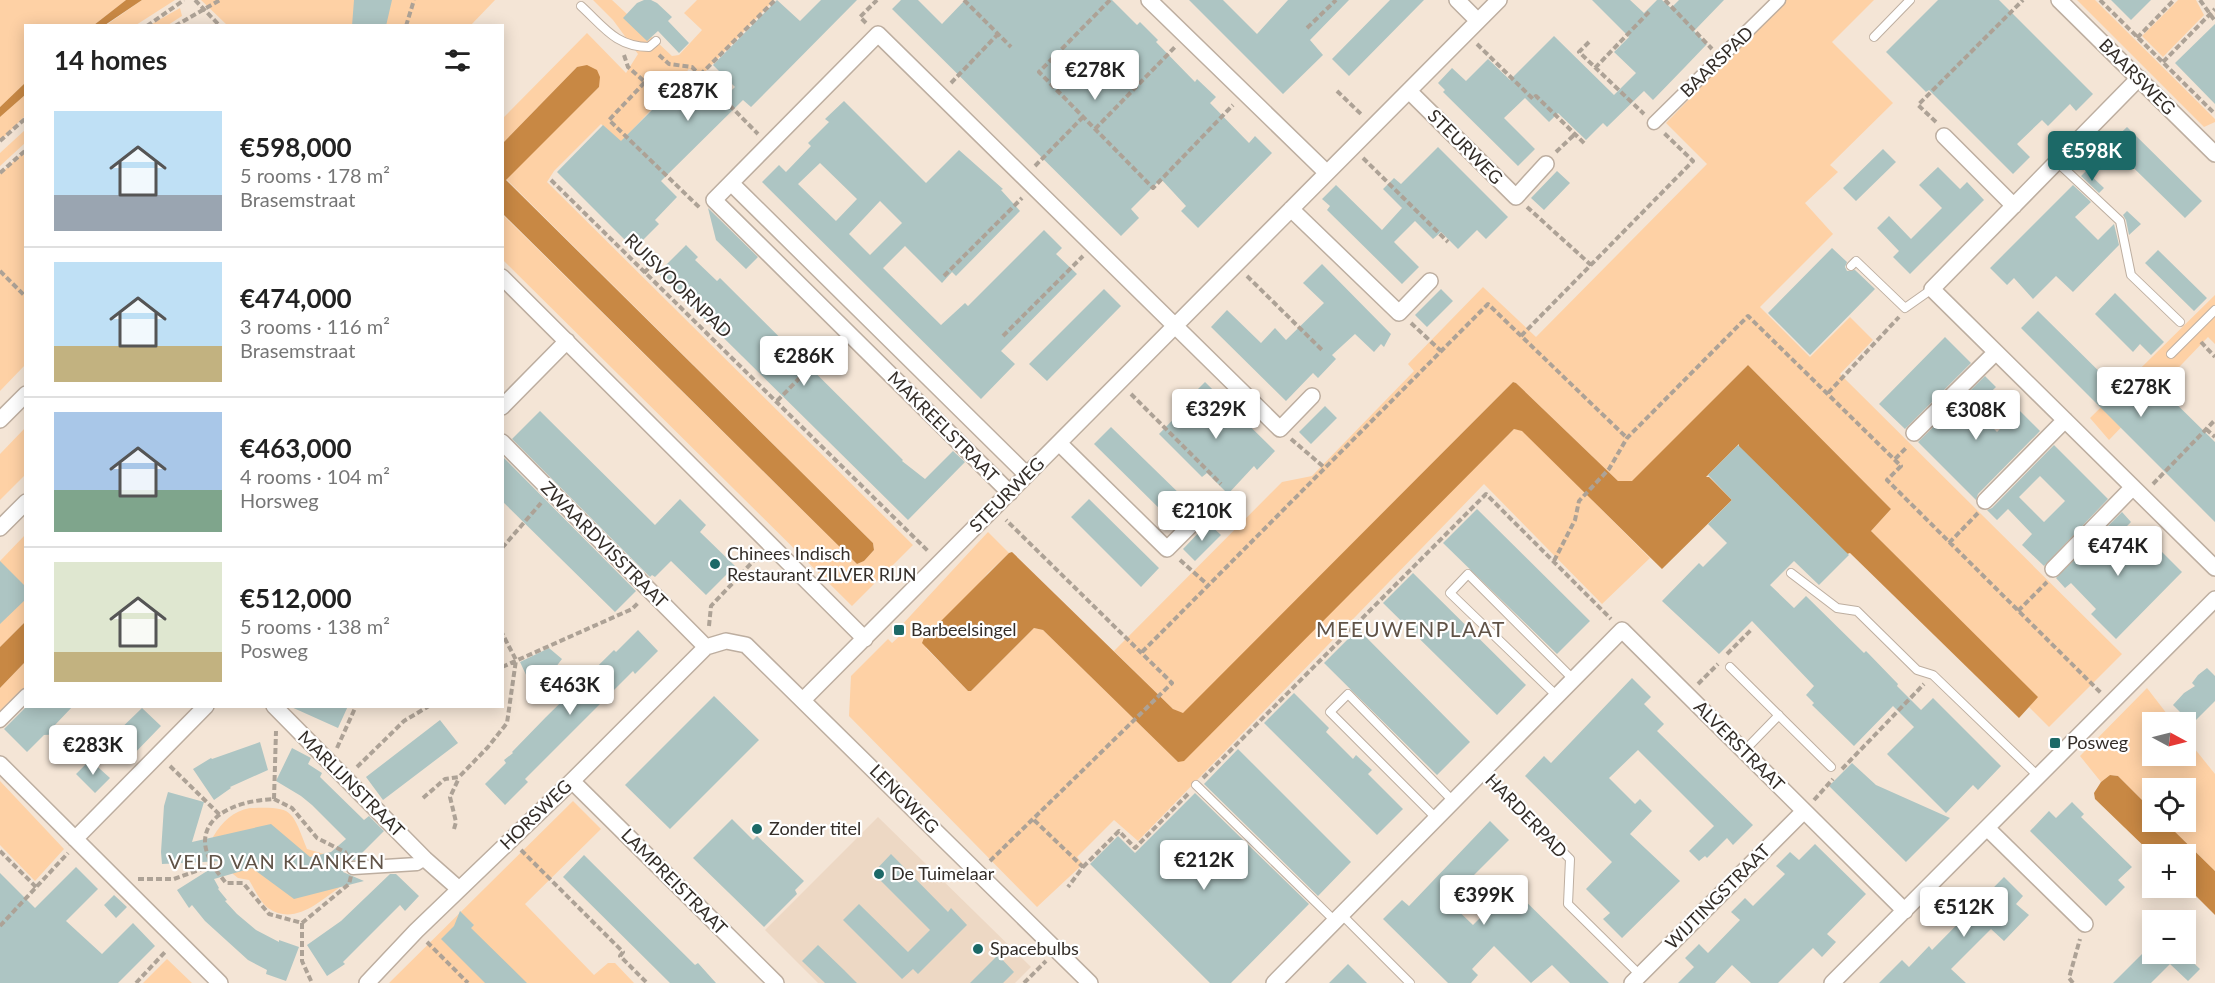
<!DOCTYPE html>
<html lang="en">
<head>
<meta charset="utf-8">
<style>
	body { margin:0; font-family:Lato,sans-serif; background:#f2f2f2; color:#222; height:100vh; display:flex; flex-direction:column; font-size:22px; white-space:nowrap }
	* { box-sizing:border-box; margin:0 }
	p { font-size:20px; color:#767676 }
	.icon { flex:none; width:33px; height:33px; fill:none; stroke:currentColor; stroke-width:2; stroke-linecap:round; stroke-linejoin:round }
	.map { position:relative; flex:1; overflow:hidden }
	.details { position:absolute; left:24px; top:24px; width:480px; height:684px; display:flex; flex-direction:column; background:#fff; border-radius:0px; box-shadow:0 3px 15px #0003 }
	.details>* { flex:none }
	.needle { width:39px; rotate:97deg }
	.controls { position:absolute; left:2142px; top:712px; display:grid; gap:12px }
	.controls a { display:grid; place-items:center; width:54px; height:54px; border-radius:0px; background:#fff; box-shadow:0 3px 15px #0003; font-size:30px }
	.price { position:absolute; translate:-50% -51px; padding:0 14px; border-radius:6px; background:#fff; color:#222; font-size:20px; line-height:39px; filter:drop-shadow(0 2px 3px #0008) }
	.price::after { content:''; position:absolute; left:50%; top:36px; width:18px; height:14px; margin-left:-9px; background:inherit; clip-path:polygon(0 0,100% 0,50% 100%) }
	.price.on { background:#1c6967; color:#fff }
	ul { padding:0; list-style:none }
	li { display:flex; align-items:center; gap:18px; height:150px; padding:0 30px }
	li+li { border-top:2px solid #e0e0e0 }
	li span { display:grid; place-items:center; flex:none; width:168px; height:120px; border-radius:0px; color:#555 }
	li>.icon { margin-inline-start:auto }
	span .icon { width:72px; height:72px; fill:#fffc; stroke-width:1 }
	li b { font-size:26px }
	h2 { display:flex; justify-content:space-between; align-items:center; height:72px; padding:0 30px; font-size:26px }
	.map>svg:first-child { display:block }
</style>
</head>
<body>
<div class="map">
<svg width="2215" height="983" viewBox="0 0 2215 983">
	<rect width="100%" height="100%" fill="#f4e5d6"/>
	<path fill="#edd8c4" d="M878,817L1031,967L1015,983H818L765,930Z"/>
	<path fill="#fed1a5" d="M0,0H126L94,25L26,26L25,83L0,107Z
		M142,0H175L136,25L105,26Z
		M201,0H495L470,26L227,25Z
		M593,0H612L672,56L679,55L702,30L684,13L697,0H774L702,75L689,69L621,142L601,124L554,171L547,182L913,545L852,606L503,260L502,214L857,564L864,561L874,550L873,543L506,179L599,87L577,67L503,143V118L587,33L626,73L638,54L613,20Z
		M1786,0H1874L1832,42L1893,103L1830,165L1838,172L1805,203L1833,234L1760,307L1810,357L1850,317L1873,340L1840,374L2122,654L2049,727L2029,707L2037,697L1871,531L1891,509L1748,365L1633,481H1618L1516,383L1513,382L1183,714L1173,709L1114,651L1282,482L1312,476L1414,371L1408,364L1483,287L1536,337L1707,164L1666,123Z
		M2077,0H2095L2215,119V122L2204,127Z
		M2178,0H2196L2204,15L2163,57L2142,36Z
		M180,8L182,16L168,25H150Z
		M25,95V116L0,141V117Z
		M25,130V143L0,166V153Z
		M25,151V365L0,391V174Z
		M2215,295V344L2208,337L2109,440L2090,418Z
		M25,428V475L0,500V454Z
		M1514,429L1522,430L1650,558L1602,604L1484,484L1138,841L1114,820L1077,857L1083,864L1037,907L849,716L851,676L888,639L892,643L903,633L899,628L988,532L1009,553L988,573L926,648L968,691H971L1034,628L1043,630L1178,762Z
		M25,535V622L0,647V561Z
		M25,662V689L0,714V688Z
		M2147,688L2174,723H2152V756H2186V738L2215,774V871L2165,822H2186V789H2152V810L2118,776L2110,775L2101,782L2080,756Z
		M0,781L64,849L35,881L0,845Z
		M573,801L601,829L525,904L594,975L608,963H615L634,983H389Z
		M250,808C294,807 291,809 307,849L324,854L340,887C319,902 294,926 268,908C260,902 254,888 249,880L238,878L233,874L213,837C222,822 233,811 250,808Z
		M167,959L192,983H143Z"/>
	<path fill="#c88844" d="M126,0H142L105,25H94Z
		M587,65L597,70L600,77L599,87L506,180L873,543L874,550L864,561L857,564L503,214V143L577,67Z
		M25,83V95L0,117V107Z
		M1748,365L1891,509L1871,531L2038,697L2019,718L1850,553L1847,554L1739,447V444L1706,477H1709L1732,500L1662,569L1522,431L1514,429L1184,761L1178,762L1043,630L1034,628L971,691H968L922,643L924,638L1009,553L1012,552L1173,709L1183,713L1513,382L1516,383L1618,481H1632Z
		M25,622V662L0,688V647Z
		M2110,775L2118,776L2152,810V822H2165L2215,871V915L2186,886V855H2153L2095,799L2094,793L2101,782Z"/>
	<path fill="#adc5c3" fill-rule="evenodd" d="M354,0H392L386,26H352Z
		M644,0H651L657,3L672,17L668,21L689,43L679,53L658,31L647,41L623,18L637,3Z
		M777,0L800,21L821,0H857L751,107L743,100L661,181L677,197L655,220L659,224L634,249L557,172L603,125L621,141L682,80L704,101L707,99L714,107L735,87L713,65Z
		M901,0H918L942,24L965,0H1112L1137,25L1140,22L1158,40L1156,42L1195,82L1197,79L1216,97L1210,103L1249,143L1255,136L1272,153L1198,228L1181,211L1186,206L1161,179L1131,209L1139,218L1121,236L892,9Z
		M1189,0H1223L1257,34L1288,0H1349L1310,40L1323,55L1283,94Z
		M1390,0H1424L1349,76L1332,59Z
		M1592,0H1630L1644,13L1657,0H1662L1671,8L1679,0H1724L1694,31L1707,44L1685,67L1653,100L1644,91L1607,127L1603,123L1586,140L1558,113L1549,122L1525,98L1504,118L1535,149L1518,166L1443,92L1445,90L1438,83L1452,68L1466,81L1488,59L1510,80L1554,36L1614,95L1636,73L1614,52L1629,37Z
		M1938,0H1999L2093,94L2076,111L2070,104L2048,126L2042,120L2017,144L2030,157L2013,174L1929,90L1926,92L1886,52Z
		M2111,0H2151L2131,20Z
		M2215,24V104L2175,63Z
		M844,101L926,183L959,150L1003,189L1001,190L1020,211L956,276L952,272L942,283L905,246L883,268L941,325L965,303L968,306L1044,230L1062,248L1056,254L1077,274L1001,351L1015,364L981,399L762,182L779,165L786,172L811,146L808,143L829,122L825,119ZM820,163L857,199L836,221L798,184ZM880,201L902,223L870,255L849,234Z
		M2127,127L2202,201L2185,218L2109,144Z
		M1438,147L1508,217L1486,239L1477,230L1458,249L1441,232L1433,239L1415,221L1394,242L1419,267L1402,284L1327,210L1330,206L1322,199L1336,185L1382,230L1402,208L1383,189L1394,178L1401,184Z
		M1883,149L1896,162L1856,201L1843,188Z
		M1938,167L1960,189L1967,182L1984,200L1910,274L1893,257L1899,251L1877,228L1889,216L1911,239L1942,208L1919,185Z
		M1557,171L1570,183L1544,210L1531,198Z
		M2086,171L2104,188L2099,193L2081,176Z
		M2073,185L2091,202L2075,217L2098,240L2114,224L2119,245L2073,292L2056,276L2033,299L2014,278L2007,285L1990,268Z
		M708,208L758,257L746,269L716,240Z
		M2127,211L2141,224L2129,235L2126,220L2123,215Z
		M686,245L698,257L695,260L717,281L720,278L903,460L902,461L925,479L953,451L965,462L908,520L658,273Z
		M1832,248L1847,262L1845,267L1847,271L1855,270L1875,289L1810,355L1768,313Z
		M2158,250L2207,298L2194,311L2145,263Z
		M1322,264L1391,334L1384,347L1381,344L1374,352L1355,334L1332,355L1336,359L1318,378L1313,373L1286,401L1211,327L1227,310L1261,343L1275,328L1286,340L1324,303L1303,283Z
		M1104,289L1121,306L1047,381L1029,364Z
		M1441,289L1453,301L1427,327L1415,315Z
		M2115,293L2164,342L2151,355L2140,344L2133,352L2095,314Z
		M2038,311L2122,394L2128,387L2136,395L2151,379L2215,442V522L2021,328Z
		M1945,337L1971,363L1905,429L1879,404Z
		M1985,376L1996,387L1974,408L1997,432L2019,410L2040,431L1978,494L1976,500L1918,442Z
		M1205,382L1275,451L1257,470L1254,466L1228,494L1207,473L1202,477L1159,434L1190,402L1187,400Z
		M1325,406L1337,418L1311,444L1299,432Z
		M540,411L655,525L680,499L706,525L700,532L735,566L706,595L671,561L655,577L652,575L650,577L512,439Z
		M1111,427L1187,501L1169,518L1094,444Z
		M1738,445L1849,555L1819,585L1794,561L1770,585L1794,608L1806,596L1864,653L1866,651L1898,684L1897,686L1921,710L1933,698L2001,766L1978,790L1973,785L1946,813L1887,754L1914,727L1893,706L1854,746L1812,705L1814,703L1806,695L1814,686L1752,621L1719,654L1662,601L1699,563L1703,567L1727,543L1708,524L1732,500L1708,475Z
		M2054,445L2108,499L2044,566L2022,545L2032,534L2008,509L1997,520L1987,510L1992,508ZM2040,476L2065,501L2044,522L2019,497Z
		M502,456L636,591L615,612L502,501Z
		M1089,499L1159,568L1141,587L1071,517Z
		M1477,509L1590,621L1557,654L1443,543Z
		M2122,512L2131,522L2126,527L2136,537L2129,544L2150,565L2162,552L2182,572L2116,639L2091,614L2096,609L2071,583L2065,588L2056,578Z
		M1208,523L1221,535L1195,561L1183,549Z
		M0,561L26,587V599L0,624Z
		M1413,573L1526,685L1497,715L1383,603Z
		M1358,629L1470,742L1437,775L1324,663Z
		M638,630L658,651L635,674L633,671L525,779L528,782L505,805L485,784L506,763L504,760L513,753L512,752L546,717L614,650L616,652Z
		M549,648L562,659L535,694L520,662Z
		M2207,668L2215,676V701L2192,724L2173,705L2184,693L2195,686L2192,683L2198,675Z
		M1632,678L1651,697L1644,704L1664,724L1657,731L1753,825L1733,845L1727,838L1707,858L1705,856L1699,861L1689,851L1714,826L1638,750L1609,778L1635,804L1640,799L1652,811L1630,834L1680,881L1622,938L1603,919L1610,913L1586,889L1612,862L1525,776L1544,756L1551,763Z
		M1294,693L1329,728L1326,732L1353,759L1356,755L1372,770L1368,774L1403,809L1377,835L1264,723Z
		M714,696L759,740L670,829L625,785Z
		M27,706H73L54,726L63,734L44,735L27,752L4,729Z
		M289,706H348L338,728Z
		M142,708L161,726L128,760L109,740Z
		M440,720L458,743L383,800L366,777Z
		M260,742L268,770L230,787L231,788L214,800L193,769L211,758L212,759Z
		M292,748L311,758L308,764L322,773L320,777L364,820L369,816L384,831L355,860L349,861L345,865L343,872L364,881L294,899L252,868L214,879L219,888L218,889L227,900L225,901L237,914L256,930L279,942V940L299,947L286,981L266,974L267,970L248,960L205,921L192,905L189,908L177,890L223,861L162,864L161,852L164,806L168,792L204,802L192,842L271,824L310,857L331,852L346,839L312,805L301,796L276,781Z
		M1238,749L1351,862L1318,896L1204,784Z
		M90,760L110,778L95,793L76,774Z
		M1852,763L1876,785L1950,818L1906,862L1829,786Z
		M1195,793L1309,904L1231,983H1210L1090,864L1118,836L1135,853Z
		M2072,802L2084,814L2081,817L2132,867L2118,880L2125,887L2106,906L2030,831L2049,811L2056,818Z
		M732,819L753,840L757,836L804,881L795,890L797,894L764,927L693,858Z
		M1490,821L1509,840L1448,901L1473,925L1511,887L1609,983H1570L1552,965L1531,983L1494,946L1472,969L1478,975L1471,983H1448L1383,919L1402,900L1409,906Z
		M1815,844L1866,894L1827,934L1836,942L1822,957L1813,948L1778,983H1751L1732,965L1715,983H1678L1694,967L1685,958L1699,944L1708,953L1740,920L1731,912L1745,898L1753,906L1785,874L1776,866L1790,852L1799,860Z
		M891,854L948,912L951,908L967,925L918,974L913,969L902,979L843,920L859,904L908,952L930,930L873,873Z
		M584,855L695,965L698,963L716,983H670L563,877Z
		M76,867L98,889L66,921L102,954L133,923L155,946L118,983H0V873L35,908Z
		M390,874H396L419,896L405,911L400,905L343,962L345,964L327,976L307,945L341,921Z
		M2004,877L2023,896L2016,904L2029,915L2004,941L1991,929L1951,969L1966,983H1879L1902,960L1909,967L1929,946L1932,950Z
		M114,895L127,907L116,918L104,905Z
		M460,911L474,925L471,928L527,983H485L441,939L454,926Z
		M2152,944V954H2184L2200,969L2188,981L2170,964L2151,983H2113Z
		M818,945L844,970L857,983H825L802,961Z
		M998,955L1014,972L1003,983H970Z
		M1348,964L1367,983H1329Z"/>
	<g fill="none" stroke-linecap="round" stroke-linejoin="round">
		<defs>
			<path id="service" d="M581,6C604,27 616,47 649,47L656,41
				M1874,37L1910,0
				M2057,162L2120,221L2131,275L2180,322
				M1851,266L1856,261L1905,308L1932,289
				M2171,354L2215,310
				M1791,573L1837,608L1857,611L1917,670L1933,675L2038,776
				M1730,667L1831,767
				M1557,696L1450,593L1468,574L1574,680
				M1744,751L1779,715
				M1482,771L1570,859L1568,904L1640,975
				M1196,785L1335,921
				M1437,819L1330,712L1348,694L1454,802
				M1342,915L1410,983"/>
			<path id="pedestrian" d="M1654,123L1779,0
				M0,721L26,695
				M353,868L417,864L425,859"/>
			<path id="minor" d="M1149,0L1327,173
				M1457,0L1478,21
				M2059,0L2215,154
				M2139,78L1932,289L2215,568
				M1409,91L1516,197L1546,164
				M1944,136L2014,206
				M731,183L1027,475
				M1291,209L1399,313L1430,281
				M502,277L865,639
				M502,407L567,341
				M0,420L26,394
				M1914,433L1996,352
				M502,442L706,647
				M1059,443L1167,549L1201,515
				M1010,493L714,200L878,34L1280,429L1312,396
				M1985,501L2065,420
				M0,528L26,502
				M2053,569L2133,487
				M803,700L1499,0
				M274,706L425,859L459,889
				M0,764L220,983
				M572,781L776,983
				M1987,828L2085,924
				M75,839L206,706
				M367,983L416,931L572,781L706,647L726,641L746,645L1090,983
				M1274,983L1622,630L1905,911
				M1632,983L1804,811
				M1832,983L2215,599"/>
		</defs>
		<use href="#service" stroke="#bdaea0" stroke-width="10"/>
		<use href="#pedestrian" stroke="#bdaea0" stroke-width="15"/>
		<use href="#minor" stroke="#bdaea0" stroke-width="18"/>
		<path stroke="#ada296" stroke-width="4" stroke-dasharray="6 3" stroke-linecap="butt" d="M195,0L220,26
			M964,0L1011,47
			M1110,0L1039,72L1153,188L1233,105
			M1665,0L1712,49
			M2100,0L2215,114
			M2200,0L2215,21
			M866,23L860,17L877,0
			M147,26L184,0
			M175,26L220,0
			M406,26L414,0
			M1307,28L1336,0
			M2137,38L2174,0
			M1589,42L1579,52L1644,114
			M1477,44L1533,99L1536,96L1586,145
			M624,55L628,67L645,82L609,120L700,208
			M659,55L669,64L692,67L758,134
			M2163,62L2215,9
			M1595,68L1649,12
			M700,75L775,0
			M951,83L998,34
			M1337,91L1362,115
			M1936,122L1918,105L2023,0
			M1095,129L1175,47
			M0,141L26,118
			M1556,152L1575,134
			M1363,158L1448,242
			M1035,166L1083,117
			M0,173L26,150
			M551,180L929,552
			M1527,207L1591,265
			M0,271L26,297
			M644,273L658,258
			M944,276L1022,198
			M1247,276L1322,350
			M1411,323L1441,351
			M1003,336L1083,256
			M1521,336L1693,161L1663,132
			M2201,342L2215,357
			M1828,393L1899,317
			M1131,394L1221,484
			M777,401L835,342
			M2206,429L2215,437
			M1291,439L1325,468
			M1895,459L1907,447
			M2153,484L2215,420
			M1949,543L1978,513
			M502,548L541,503
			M1180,560L1208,585
			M1554,561L1575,520L1579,501L1609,469L1627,438L1748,316L1901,466L1887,480L2101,693
			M2018,611L2047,582
			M709,626L711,606L760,554
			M1142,652L1488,304L1627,438
			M1727,654L1752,629
			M502,667L632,609L639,602
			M1698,684L1718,664
			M337,748L356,706
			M170,766L221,816
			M357,767L404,721L429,706
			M1842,769L1924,684
			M1203,778L1486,494L1611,619
			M423,798L445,779L459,777L488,747L507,723L516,660L502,633
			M274,799L292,808L317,838L345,852L353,868L349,884L302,923L269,914L243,883H226C217,872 205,857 205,841C206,809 249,800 274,799Z
			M274,799L276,731
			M1814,800L1833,779
			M1034,820L1083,867L1068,887
			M454,829L456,822L450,797L459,778
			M521,850L623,952L620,956L647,983
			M0,851L37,888
			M990,861L1172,683L1006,520
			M1083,867L1119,831L1135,848L1188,794
			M138,879H174L213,865
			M302,923V961L312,983
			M0,926L68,853
			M427,942L468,983
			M136,983L166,951
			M1024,983L1046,961
			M2073,983L2069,978L2080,939"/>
		<use href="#service" stroke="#fff" stroke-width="8"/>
		<use href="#pedestrian" stroke="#fff" stroke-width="12"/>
		<use href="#minor" stroke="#fff" stroke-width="15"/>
	</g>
	<g fill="#1c6967" stroke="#fff" stroke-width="2">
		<circle cx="715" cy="564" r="6"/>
		<rect x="893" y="624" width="12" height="12" rx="3"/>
		<rect x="2049" y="737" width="12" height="12" rx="3"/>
		<circle cx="757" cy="829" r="6"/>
		<circle cx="879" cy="874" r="6"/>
		<circle cx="978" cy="949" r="6"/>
	</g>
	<g text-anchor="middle" stroke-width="4.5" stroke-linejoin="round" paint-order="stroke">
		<g font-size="18" fill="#332d28" stroke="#fff">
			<text transform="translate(1717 62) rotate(-44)" y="6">BAARSPAD</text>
			<text transform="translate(2137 77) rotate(45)" y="6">BAARSWEG</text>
			<text transform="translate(1465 147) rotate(45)" y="6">STEURWEG</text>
			<text transform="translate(678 286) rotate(44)" y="6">RUISVOORNPAD</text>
			<text transform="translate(943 427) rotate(45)" y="6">MAKREELSTRAAT</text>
			<text transform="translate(1007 495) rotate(-45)" y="6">STEURWEG</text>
			<text transform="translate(604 545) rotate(45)" y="6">ZWAARDVISSTRAAT</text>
			<text transform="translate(1739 746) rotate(45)" y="6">ALVERSTRAAT</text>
			<text transform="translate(351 784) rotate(45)" y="6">MARLIJNSTRAAT</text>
			<text transform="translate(904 799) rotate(45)" y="6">LENGWEG</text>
			<text transform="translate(536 815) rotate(-44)" y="6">HORSWEG</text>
			<text transform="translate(1526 816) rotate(46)" y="6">HARDERPAD</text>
			<text transform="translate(674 882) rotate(45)" y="6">LAMPREISTRAAT</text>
			<text transform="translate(1718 897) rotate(-45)" y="6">WIJTINGSTRAAT</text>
		</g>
		<g font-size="18" fill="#332d28" stroke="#fff" text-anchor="start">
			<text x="727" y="560">Chinees Indisch<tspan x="727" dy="21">Restaurant ZILVER RIJN</tspan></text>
			<text x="911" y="636">Barbeelsingel</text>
			<text x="2067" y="749">Posweg</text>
			<text x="769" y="835">Zonder titel</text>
			<text x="891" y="880">De Tuimelaar</text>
			<text x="990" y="955">Spacebulbs</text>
		</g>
		<g font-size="20" letter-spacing="1.5" fill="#605347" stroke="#fff">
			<text x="277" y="869">VELD VAN KLANKEN</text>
		</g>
		<g font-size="21" letter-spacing="1.5" fill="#605347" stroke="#fff">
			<text x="1411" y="637">MEEUWENPLAAT</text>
		</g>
	</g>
</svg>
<div class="controls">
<a><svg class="needle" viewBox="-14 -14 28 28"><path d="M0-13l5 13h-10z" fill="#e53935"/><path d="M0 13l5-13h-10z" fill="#767676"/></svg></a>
<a><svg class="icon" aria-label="locate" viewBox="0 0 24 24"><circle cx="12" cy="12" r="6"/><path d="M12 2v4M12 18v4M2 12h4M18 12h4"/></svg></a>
<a>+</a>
<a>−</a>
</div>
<b class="price" style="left:1095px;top:101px">€278K</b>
<b class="price" style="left:688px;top:122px">€287K</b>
<b class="price on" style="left:2092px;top:182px">€598K</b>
<b class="price" style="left:804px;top:387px">€286K</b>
<b class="price" style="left:2141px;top:418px">€278K</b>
<b class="price" style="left:1216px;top:440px">€329K</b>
<b class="price" style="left:1976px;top:441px">€308K</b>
<b class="price" style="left:1202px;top:542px">€210K</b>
<b class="price" style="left:2118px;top:577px">€474K</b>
<b class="price" style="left:570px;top:716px">€463K</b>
<b class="price" style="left:93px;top:776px">€283K</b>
<b class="price" style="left:1204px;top:891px">€212K</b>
<b class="price" style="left:1484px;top:926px">€399K</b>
<b class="price" style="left:1964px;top:938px">€512K</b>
<section class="details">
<h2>14 homes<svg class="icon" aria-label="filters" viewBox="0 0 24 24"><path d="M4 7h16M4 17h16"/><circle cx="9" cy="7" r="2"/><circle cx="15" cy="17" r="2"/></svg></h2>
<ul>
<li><span style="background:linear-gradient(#bfe0f5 70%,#9aa5b1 0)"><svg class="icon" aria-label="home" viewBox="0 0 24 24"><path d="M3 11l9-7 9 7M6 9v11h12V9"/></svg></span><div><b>€598,000</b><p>5 rooms · 178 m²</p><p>Brasemstraat</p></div></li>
<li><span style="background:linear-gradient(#bfe0f5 70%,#c2b280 0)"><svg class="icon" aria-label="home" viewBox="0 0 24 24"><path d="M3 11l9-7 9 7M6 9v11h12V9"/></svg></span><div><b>€474,000</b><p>3 rooms · 116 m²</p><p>Brasemstraat</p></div></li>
<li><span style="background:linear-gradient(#a9c7e8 65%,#7fa58c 0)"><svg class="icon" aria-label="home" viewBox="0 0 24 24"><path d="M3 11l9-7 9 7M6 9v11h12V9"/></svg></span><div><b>€463,000</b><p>4 rooms · 104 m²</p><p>Horsweg</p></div></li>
<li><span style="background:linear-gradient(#dfe7d0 75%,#c2b280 0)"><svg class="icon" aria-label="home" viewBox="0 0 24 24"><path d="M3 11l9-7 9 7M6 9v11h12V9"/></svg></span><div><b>€512,000</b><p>5 rooms · 138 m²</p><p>Posweg</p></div></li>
</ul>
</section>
</div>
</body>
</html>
